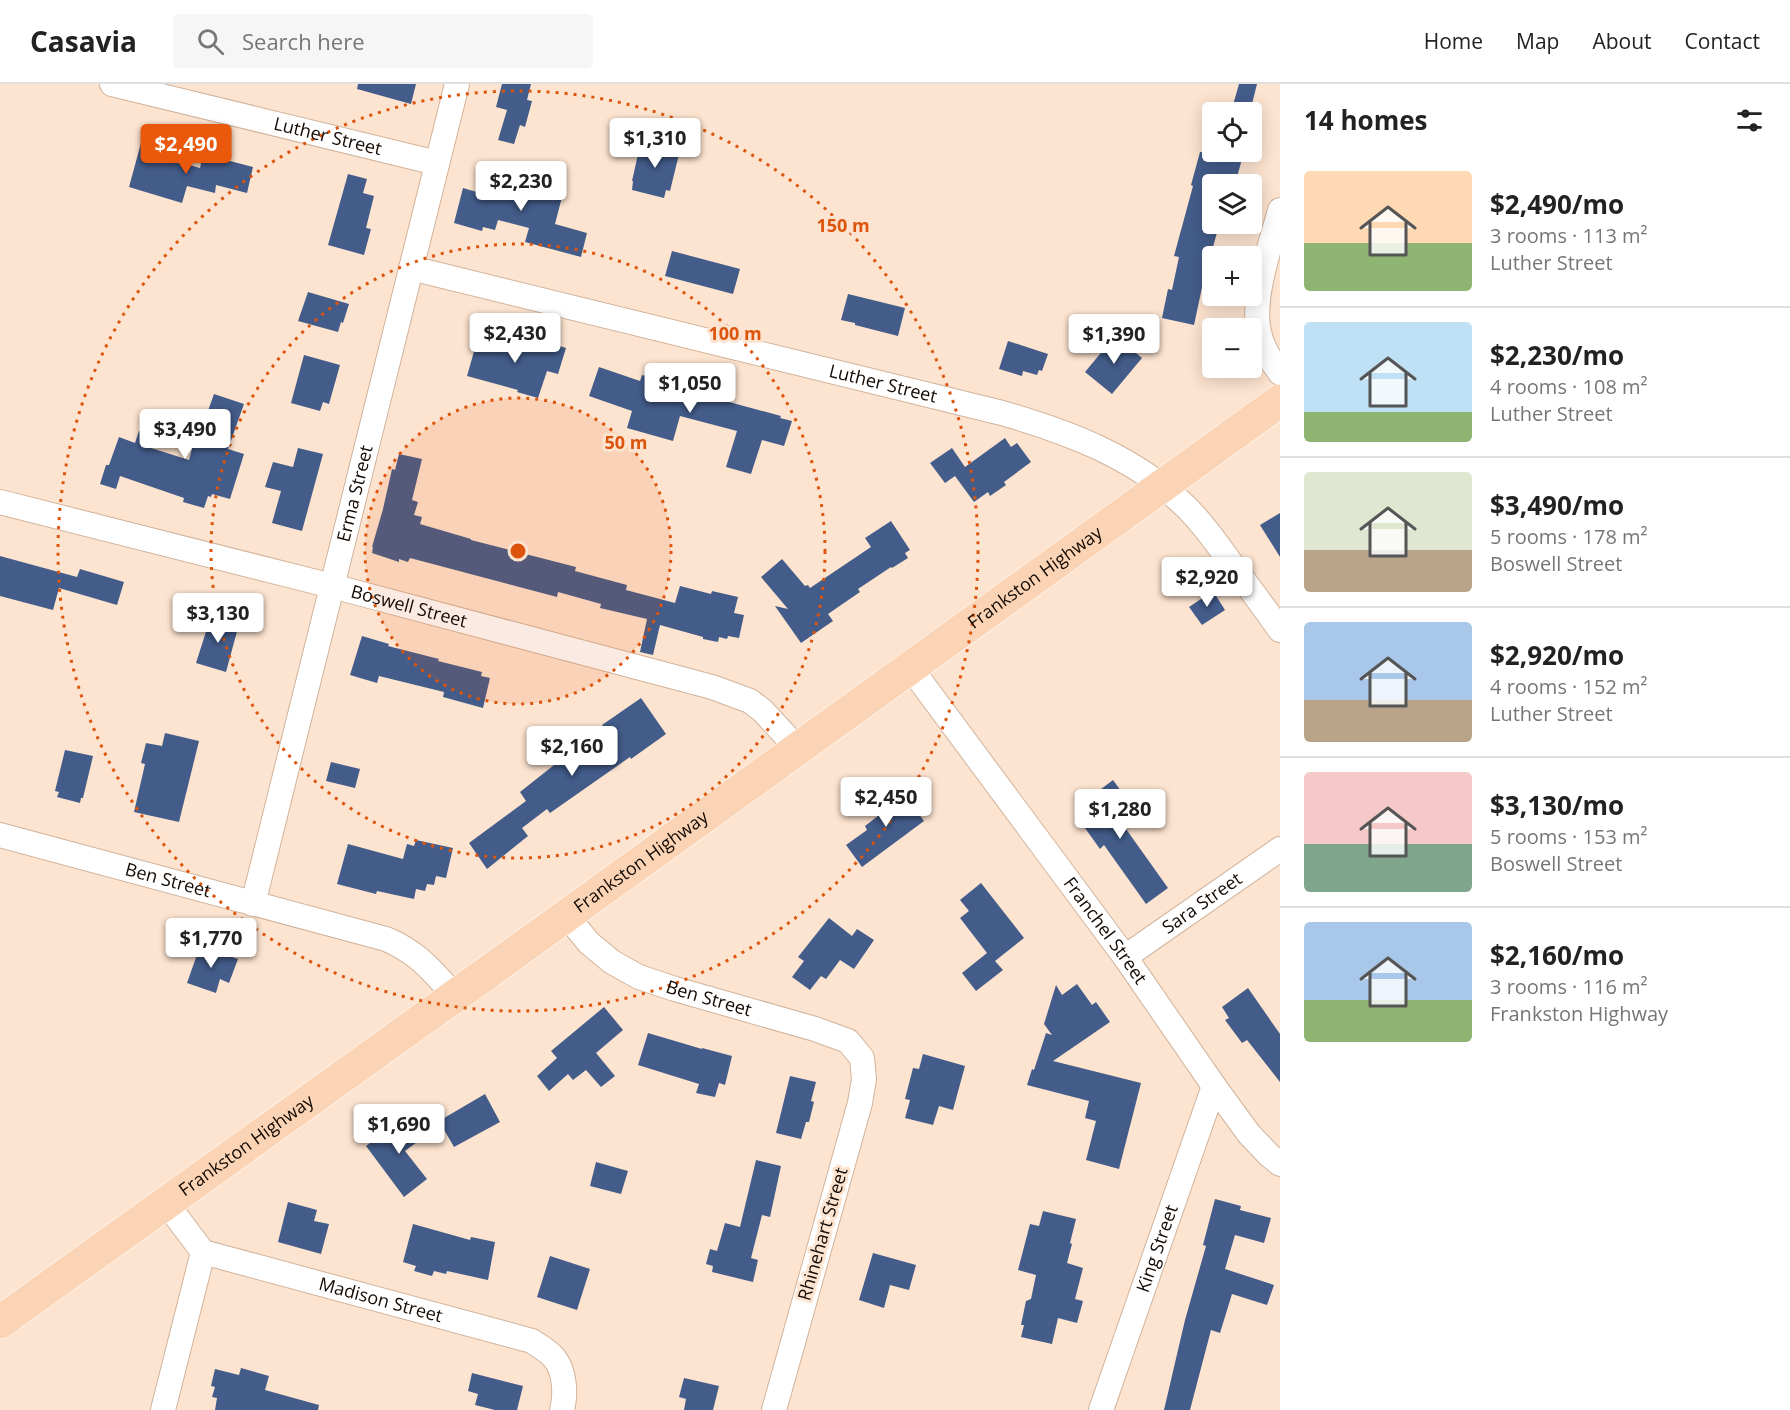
<!DOCTYPE html>
<html lang="en">
<head>
<meta charset="utf-8">
<style>
	body { margin:0; font-family:"Open Sans",sans-serif; background:#f6f6f6; color:#222; height:100vh; display:flex; flex-direction:column; font-size:22px; white-space:nowrap }
	* { box-sizing:border-box; margin:0 }
	p { font-size:20px; color:#767676 }
	.icon { flex:none; width:33px; height:33px; fill:none; stroke:currentColor; stroke-width:2; stroke-linecap:round; stroke-linejoin:round }
	.map { position:relative; flex:1; overflow:hidden }
	.panel { display:flex; flex-direction:column; background:#fff; width:510px }
	.panel>* { flex:none }
	.fabs { position:absolute; left:1202px; top:18px; display:grid; gap:12px }
	.fabs a { display:grid; place-items:center; width:60px; height:60px; border-radius:6px; background:#fff; box-shadow:0 3px 15px #0003; font-size:30px }
	.price { position:absolute; translate:-50% -51px; padding:0 14px; border-radius:6px; background:#fff; color:#222; font-size:20px; line-height:39px; filter:drop-shadow(0 2px 3px #0008) }
	.price::after { content:''; position:absolute; left:50%; top:36px; width:18px; height:14px; margin-left:-9px; background:inherit; clip-path:polygon(0 0,100% 0,50% 100%) }
	.price.selected { background:#ea580c; color:#fff }
	ul { padding:0; list-style:none }
	li { display:flex; align-items:center; gap:18px; height:150px; padding:0 24px }
	li+li { border-top:2px solid #e0e0e0 }
	li span { display:grid; place-items:center; flex:none; width:168px; height:120px; border-radius:6px; color:#555 }
	li>.icon { margin-inline-start:auto }
	span .icon { width:72px; height:72px; fill:#fffc; stroke-width:1 }
	li b { font-size:26px }
	h2 { display:flex; justify-content:space-between; align-items:center; height:72px; padding:0 24px; font-size:26px }
	header { display:flex; align-items:center; gap:36px; box-sizing:border-box; height:84px; padding:0 30px; background:#fff; border-bottom:2px solid #e0e0e0 }
	header strong { font-size:28px }
	nav { display:flex; gap:33px; margin-inline-start:auto; font-size:21px }
	.search { width:420px; height:54px; background:#f6f6f6; display:flex; align-items:center; gap:15px; box-sizing:border-box; padding:0 21px; border-radius:6px; color:#767676; font-size:22px }
	main { display:flex; flex:1; min-height:0 }
	.map>svg:first-child { display:block }
</style>
</head>
<body>
<header>
<strong>Casavia</strong>
<div class="search"><svg class="icon" aria-label="search" viewBox="0 0 24 24"><circle cx="10" cy="10" r="6"/><path d="M15 15l6 6"/></svg>Search here</div>
<nav><a>Home</a><a>Map</a><a>About</a><a>Contact</a></nav>
</header>
<main>
<div class="map">
<svg width="1280" height="1326" viewBox="0 0 1280 1326">
	<rect width="100%" height="100%" fill="#fde4d0"/>
	<path fill="#435c8a" d="M358,0H416L411,20L357,5Z
		M502,0H531L527,16L532,17L525,43L520,41L514,60L498,56L507,26L496,23Z
		M1239,0H1257L1250,28H1231Z
		M641,57L680,66L670,107L666,106L664,114L632,106L633,97H632Z
		M141,59L158,64L157,69L168,72L167,75L200,84L203,70L253,83L247,109L216,101L215,109L187,102L182,119L129,103Z
		M1200,68H1244L1235,100H1212V140H1215L1214,144L1218,145L1208,181L1207,180L1194,241L1162,234L1168,205L1172,206L1179,173L1174,172L1193,102L1191,101Z
		M506,80L535,88L531,105L562,113L555,140L587,149L581,173L525,158L529,144L498,136L495,146L483,143L482,147L454,139L463,104L497,114Z
		M348,90L367,95L363,109L374,112L366,144L371,145L364,171L328,161Z
		M672,167L740,185L733,210L665,192Z
		M308,208L349,220L343,239L341,238L338,248L298,237Z
		M848,210L905,224L898,252L855,241V239L841,236Z
		M479,250L531,265L534,254L566,264L558,290L547,287L538,314L517,308L518,306L467,292Z
		M1115,252L1142,274L1112,310L1085,288Z
		M1008,257L1048,270L1042,287L1039,286L1037,291L1023,287L1022,292L999,285Z
		M304,271L340,281L329,320L323,318L320,327L291,319Z
		M599,283L640,297L642,291L678,301V304L781,332L780,334L792,337L784,362L762,356L751,390L726,383L737,347L680,332L673,357L627,344L632,327L589,312Z
		M214,310L244,320L228,365L244,370L230,415L212,410L211,413L208,412L204,424L183,418L184,414L120,392L116,405L100,400L106,381H109L119,353L135,359L139,347L155,352L151,364L189,376L195,354L198,355Z
		M1005,354L1011,363L1017,359L1031,378L1004,398L1006,401L990,412L988,408L974,418L955,392L945,399L930,379L952,364L965,383Z
		M298,364L323,370L302,447L272,439L281,407L265,403L273,378L293,383Z
		M399,370L422,375L412,416L418,418L414,431L422,433L420,440L471,455V456L576,483L575,487L627,501L626,506L675,519L680,502L711,510L712,507L738,513L734,529L744,531L739,554L728,552L727,555L719,553L718,558L703,555V553L660,541L653,571L640,568L647,535L600,524L601,520L558,508L557,513L410,474L408,478L399,475V478L372,469L373,463H372L383,425L392,385L395,386Z
		M1280,429V473L1260,441Z
		M891,437L910,466L905,469L908,474L892,484L891,483L858,505L860,508L828,530L833,537L801,559L775,522L788,525L761,493L782,475L805,502L808,501L810,504L871,463L865,454Z
		M0,472L77,493L80,485L124,498L117,521L59,504L53,526L0,512Z
		M1213,507L1225,526L1202,541L1189,523Z
		M211,532L239,540L226,588L196,579Z
		M362,552L389,560L388,562L439,575L438,577L482,588L481,592L490,594L483,624L443,613L444,608L379,592L377,599L350,591Z
		M641,614L666,650L631,675L630,673L550,729L547,725L522,744L528,752L487,785L469,759L526,717L520,708L568,670L605,645L602,641Z
		M165,649L199,657L179,738L134,728L145,680L141,679L146,659L162,662Z
		M65,666L93,672L83,714H81L80,719L57,713L59,708L55,707Z
		M331,678L360,685L355,704L326,697Z
		M1113,696L1131,721L1121,729L1130,742L1126,745L1168,804L1146,820L1104,761L1100,765L1085,744L1089,741L1076,724Z
		M901,706L924,737L862,783L846,761L867,746L865,742L878,732L873,726Z
		M416,756L453,764L446,794L436,792L434,801L427,800L425,807L416,805L414,815L377,807L376,810L337,800L348,760L403,775L407,760L414,762Z
		M981,799L1024,854L995,877L1003,886L976,907L962,889L987,869L960,834L969,827L960,816Z
		M829,834L852,852L857,845L874,856L854,885L840,876L826,895L821,892L810,906L792,893L804,877L798,873Z
		M200,862L238,875L229,899L220,895L216,909L187,899Z
		M1077,900L1092,921L1096,918L1110,938L1053,977L1141,999L1119,1085L1086,1076L1096,1037L1085,1034L1089,1017L1027,1001L1032,985L1034,986L1046,949L1052,951L1044,940L1056,901L1062,911Z
		M1248,904L1280,950V998L1247,956L1242,959L1225,936L1229,934L1222,923Z
		M604,923L623,946L596,969L615,992L601,1003L586,986L573,996L568,990L549,1007L537,992L557,974L551,967Z
		M648,949L702,965V964L732,972L725,1001L719,999L715,1013L696,1009L699,1000L638,981Z
		M923,970L965,982L953,1026L939,1022L933,1041L905,1034L910,1016L905,1015L913,984L919,985Z
		M790,992L816,998L811,1017L814,1018L809,1038H806L801,1055L776,1049Z
		M485,1010L500,1038L454,1063L439,1037Z
		M409,1032L425,1052L405,1067L427,1095L404,1113L366,1062L391,1043L393,1045Z
		M756,1076L781,1082L770,1133L762,1131L751,1174L758,1176L753,1198L712,1188L713,1182L706,1180L710,1165L717,1167L725,1139L740,1143Z
		M596,1078L628,1087L621,1110L590,1102Z
		M1215,1115L1241,1122L1240,1126L1271,1134L1264,1159L1235,1151L1225,1185L1274,1201L1267,1221L1232,1210L1220,1249L1211,1246L1190,1326H1164L1185,1236L1206,1162L1203,1161Z
		M288,1118L317,1126L314,1137L329,1140L321,1170L278,1158Z
		M1043,1127L1076,1135L1070,1159L1072,1160L1067,1179L1083,1184L1075,1215L1083,1217L1077,1239L1058,1234L1052,1260L1021,1253L1024,1241H1021L1026,1217L1031,1215L1036,1191L1018,1186L1030,1140L1039,1142Z
		M413,1140L470,1156L471,1153L495,1158L488,1196L447,1187L446,1190L434,1187L432,1192L414,1187L416,1182L403,1178Z
		M873,1169L916,1181L909,1206L890,1201L884,1224L859,1216Z
		M550,1172L590,1185L577,1226L537,1213Z
		M241,1284L269,1292L265,1306L319,1321L318,1326H215L217,1314L212,1313L215,1303L211,1302L215,1285L239,1291Z
		M472,1289L523,1302L517,1326H495L475,1321L478,1310L468,1307Z
		M684,1294L719,1302L713,1326H684L686,1315L679,1313Z"/>
	<g fill="none" stroke-linecap="round" stroke-linejoin="round">
		<defs>
			<g id="minor">
				<path id="s1" d="M112,0L437,79"/>
				<path d="M1280,126C1271,160 1251,214 1259,248C1262,264 1271,276 1280,289"/>
				<path id="s2" d="M411,184L1002,329C1068,348 1135,373 1185,422C1202,438 1215,457 1228,475C1246,499 1263,522 1280,546"/>
				<path id="s3" d="M0,418L332,502L712,603L750,617L763,627L797,664"/>
				<path id="s4" d="M910,583L1125,873L1214,1002L1249,1050L1269,1071L1280,1080"/>
				<path id="s5" d="M0,751L386,855C419,869 432,887 455,912"/>
				<path id="s6" d="M253,820L457,0"/>
				<path id="s7" d="M566,831L589,859L600,868L612,878L639,893L675,905L815,945L848,957L862,974L864,995L860,1019L774,1326"/>
				<path id="s8" d="M1125,873L1280,765"/>
				<path d="M166,1119L203,1168"/>
				<path id="s9" d="M203,1168L532,1257C539,1262 550,1268 555,1275C565,1288 566,1311 562,1326"/>
				<path d="M163,1326L203,1168"/>
				<path id="s10" d="M1101,1326L1214,1002"/>
			</g>
			<g id="primary">
				<path id="s11" d="M0,1238L455,912L1280,317"/>
			</g>
		</defs>
		<use href="#minor" stroke="#d1b39b" stroke-width="26"/>
		<use href="#primary" stroke="#fff" stroke-width="34"/>
		<use href="#minor" stroke="#fff" stroke-width="24"/>
		<use href="#primary" stroke="#fad4b5" stroke-width="33"/>
	</g>
	<circle cx="518" cy="467" r="153" fill="#dd550c" fill-opacity=".12"/>
	<g fill="none" stroke="#dd550c" stroke-width="3" stroke-dasharray="3 6">
		<circle cx="518" cy="467" r="153"/>
		<circle cx="518" cy="467" r="307"/>
		<circle cx="518" cy="467" r="460"/>
	</g>
	<g text-anchor="middle" stroke-width="6" stroke-linejoin="round" paint-order="stroke">
		<g font-size="18" fill="#140a04" stroke="#fde4d0">
			<text dy="6" stroke="none"><textPath href="#s1" startOffset="222">Luther Street</textPath></text>
			<text dy="6" stroke="none"><textPath href="#s2" startOffset="486">Luther Street</textPath></text>
			<text dy="6" stroke="none"><textPath href="#s6" startOffset="423">Erma Street</textPath></text>
			<text dy="6" stroke="none"><textPath href="#s11" startOffset="1275">Frankston Highway</textPath></text>
			<text dy="6" stroke="none"><textPath href="#s3" startOffset="422">Boswell Street</textPath></text>
			<text dy="6" stroke="none"><textPath href="#s11" startOffset="789">Frankston Highway</textPath></text>
			<text dy="6" stroke="none"><textPath href="#s5" startOffset="174">Ben Street</textPath></text>
			<text dy="6" stroke="none"><textPath href="#s8" startOffset="94">Sara Street</textPath></text>
			<text dy="6" stroke="none"><textPath href="#s4" startOffset="328">Franchel Street</textPath></text>
			<text dy="6" stroke="none"><textPath href="#s7" startOffset="170">Ben Street</textPath></text>
			<text dy="6" stroke="none"><textPath href="#s11" startOffset="303">Frankston Highway</textPath></text>
			<text transform="translate(823 1150) rotate(-74)" y="6">Rhinehart Street</text>
			<text dy="6" stroke="none"><textPath href="#s10" startOffset="171">King Street</textPath></text>
			<text dy="6" stroke="none"><textPath href="#s9" startOffset="184">Madison Street</textPath></text>
		</g>
	</g>
	<circle cx="518" cy="467" r="9" fill="#dd550c" stroke="#fde4d0" stroke-width="3"/>
	<g font-size="18" text-anchor="middle" font-weight="bold" fill="#dd550c" stroke="#fde4d0" stroke-width="6" stroke-linejoin="round" paint-order="stroke">
		<text x="843" y="148">150 m</text>
		<text x="735" y="256">100 m</text>
		<text x="626" y="365">50 m</text>
	</g>
</svg>
<div class="fabs">
<a><svg class="icon" aria-label="locate" viewBox="0 0 24 24"><circle cx="12" cy="12" r="6"/><path d="M12 2v4M12 18v4M2 12h4M18 12h4"/></svg></a>
<a><svg class="icon" aria-label="layers" viewBox="0 0 24 24"><path d="M12 4l9 5-9 5-9-5zM3 14l9 5 9-5"/></svg></a>
<a>+</a>
<a>−</a>
</div>
<b class="price" style="left:655px;top:85px">$1,310</b>
<b class="price selected" style="left:186px;top:91px">$2,490</b>
<b class="price" style="left:521px;top:128px">$2,230</b>
<b class="price" style="left:515px;top:280px">$2,430</b>
<b class="price" style="left:1114px;top:281px">$1,390</b>
<b class="price" style="left:690px;top:330px">$1,050</b>
<b class="price" style="left:185px;top:376px">$3,490</b>
<b class="price" style="left:1207px;top:524px">$2,920</b>
<b class="price" style="left:218px;top:560px">$3,130</b>
<b class="price" style="left:572px;top:693px">$2,160</b>
<b class="price" style="left:886px;top:744px">$2,450</b>
<b class="price" style="left:1120px;top:756px">$1,280</b>
<b class="price" style="left:211px;top:885px">$1,770</b>
<b class="price" style="left:399px;top:1071px">$1,690</b>
</div>
<section class="panel">
<h2>14 homes<svg class="icon" aria-label="filters" viewBox="0 0 24 24"><path d="M4 7h16M4 17h16"/><circle cx="9" cy="7" r="2"/><circle cx="15" cy="17" r="2"/></svg></h2>
<ul>
<li><span style="background:linear-gradient(#ffd9b3 60%,#8fb573 0)"><svg class="icon" aria-label="home" viewBox="0 0 24 24"><path d="M3 11l9-7 9 7M6 9v11h12V9"/></svg></span><div><b>$2,490/mo</b><p>3 rooms · 113 m²</p><p>Luther Street</p></div></li>
<li><span style="background:linear-gradient(#bfe0f5 75%,#8fb573 0)"><svg class="icon" aria-label="home" viewBox="0 0 24 24"><path d="M3 11l9-7 9 7M6 9v11h12V9"/></svg></span><div><b>$2,230/mo</b><p>4 rooms · 108 m²</p><p>Luther Street</p></div></li>
<li><span style="background:linear-gradient(#dfe7d0 65%,#b9a48a 0)"><svg class="icon" aria-label="home" viewBox="0 0 24 24"><path d="M3 11l9-7 9 7M6 9v11h12V9"/></svg></span><div><b>$3,490/mo</b><p>5 rooms · 178 m²</p><p>Boswell Street</p></div></li>
<li><span style="background:linear-gradient(#a9c7e8 65%,#b9a48a 0)"><svg class="icon" aria-label="home" viewBox="0 0 24 24"><path d="M3 11l9-7 9 7M6 9v11h12V9"/></svg></span><div><b>$2,920/mo</b><p>4 rooms · 152 m²</p><p>Luther Street</p></div></li>
<li><span style="background:linear-gradient(#f6c9c9 60%,#7fa58c 0)"><svg class="icon" aria-label="home" viewBox="0 0 24 24"><path d="M3 11l9-7 9 7M6 9v11h12V9"/></svg></span><div><b>$3,130/mo</b><p>5 rooms · 153 m²</p><p>Boswell Street</p></div></li>
<li><span style="background:linear-gradient(#a9c7e8 65%,#8fb573 0)"><svg class="icon" aria-label="home" viewBox="0 0 24 24"><path d="M3 11l9-7 9 7M6 9v11h12V9"/></svg></span><div><b>$2,160/mo</b><p>3 rooms · 116 m²</p><p>Frankston Highway</p></div></li>
</ul>
</section>
</main>
</body>
</html>
